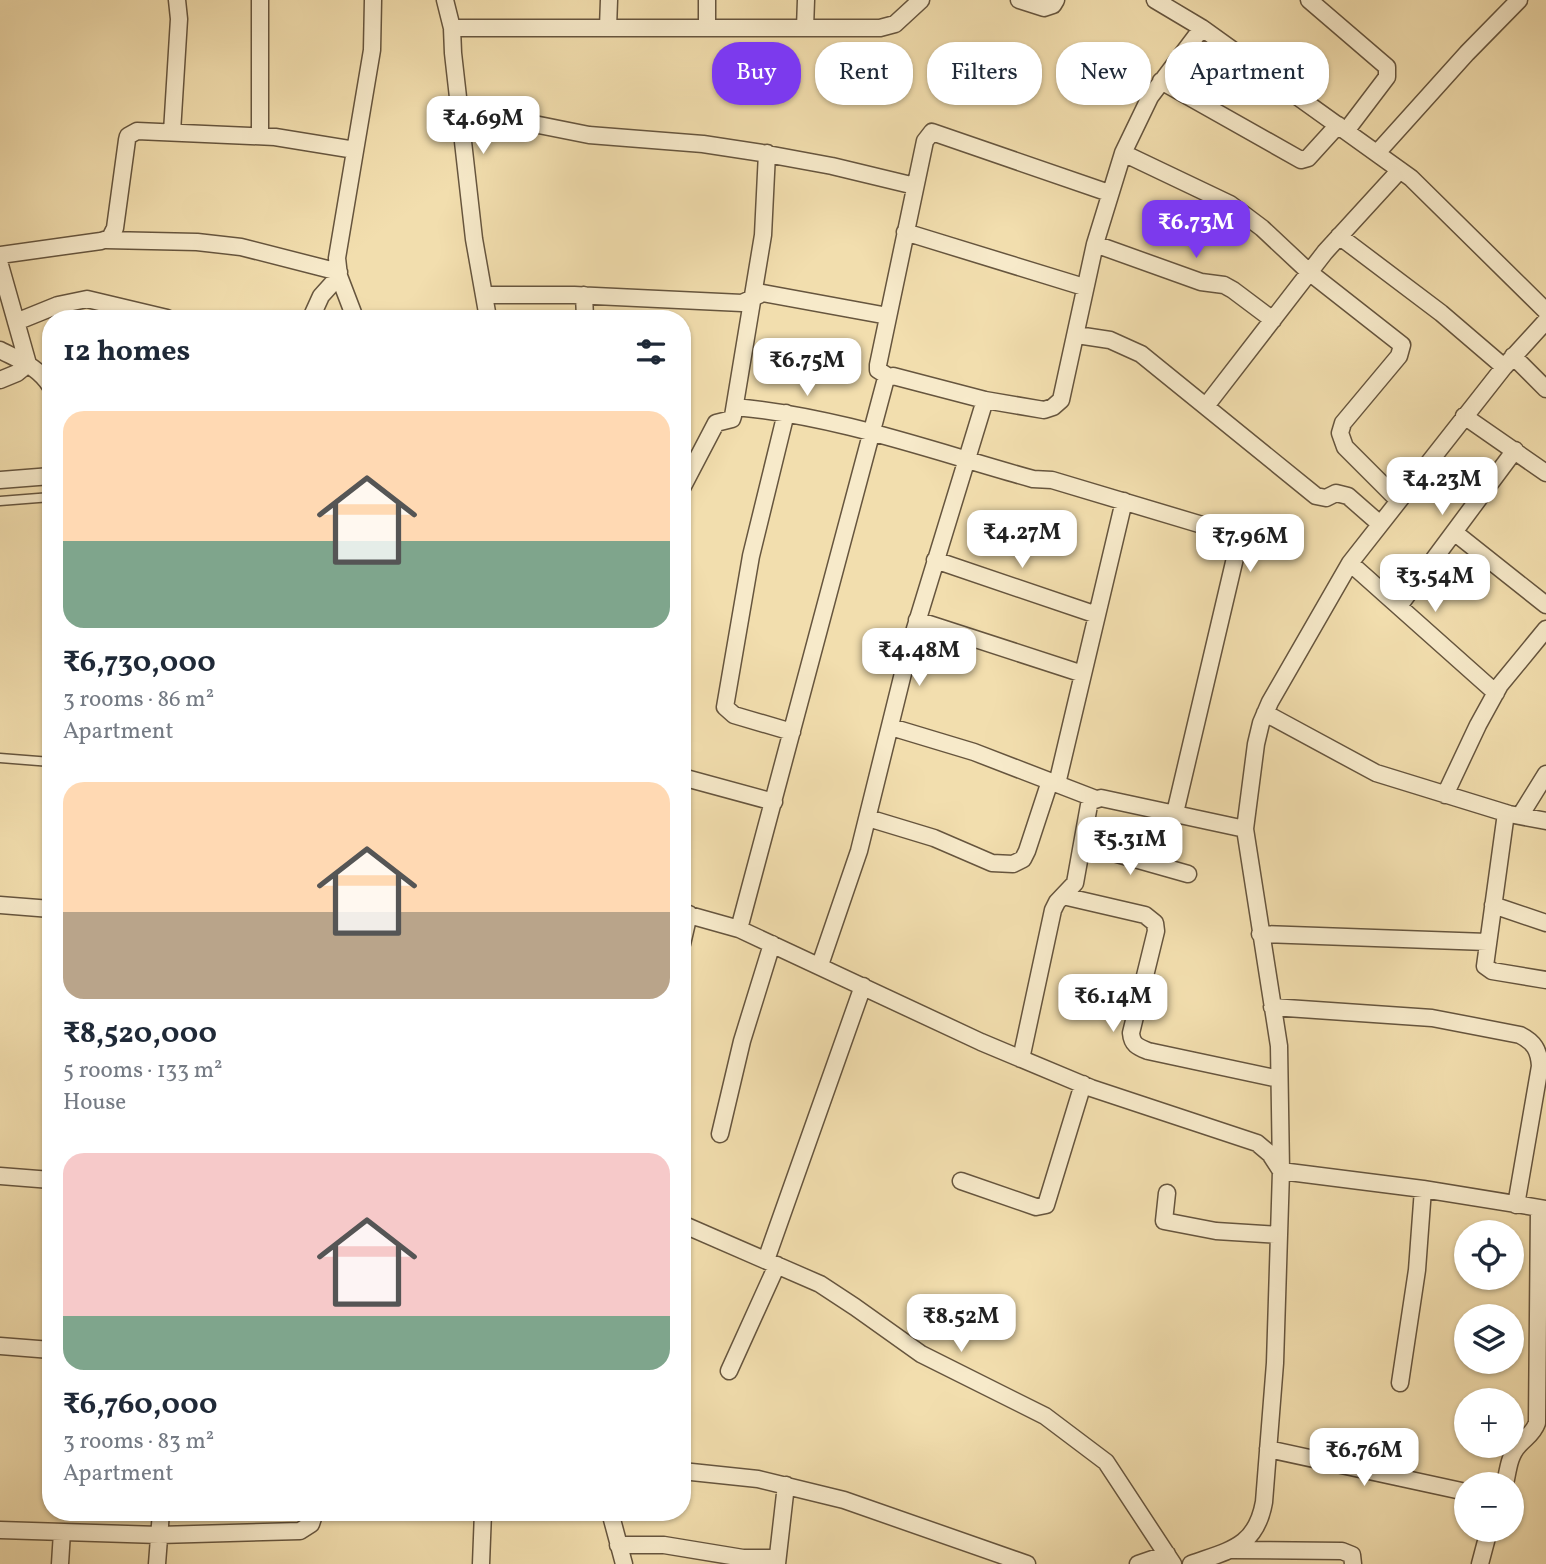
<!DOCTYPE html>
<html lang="en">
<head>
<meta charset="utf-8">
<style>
	body { margin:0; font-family:Vollkorn,serif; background:#f6f6f7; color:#1f2937; height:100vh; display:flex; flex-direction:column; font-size:26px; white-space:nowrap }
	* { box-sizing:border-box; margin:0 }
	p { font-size:23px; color:#747a83 }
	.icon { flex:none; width:38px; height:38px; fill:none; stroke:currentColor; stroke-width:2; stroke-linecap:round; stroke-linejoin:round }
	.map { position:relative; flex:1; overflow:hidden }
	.panel { position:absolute; left:42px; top:310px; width:649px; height:1211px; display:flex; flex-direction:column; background:#fff; border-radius:28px; box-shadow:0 2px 5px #0004 }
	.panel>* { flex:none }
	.hud { position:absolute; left:712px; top:42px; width:665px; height:63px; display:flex; gap:14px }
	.tools { position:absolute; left:1454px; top:1220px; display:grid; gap:14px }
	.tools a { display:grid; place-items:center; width:70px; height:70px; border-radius:50%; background:#fff; box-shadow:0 2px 5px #0004; font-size:35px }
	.price { position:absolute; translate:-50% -60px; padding:0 16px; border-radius:14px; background:#fff; color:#222; font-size:23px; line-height:46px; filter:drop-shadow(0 2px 4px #0008) }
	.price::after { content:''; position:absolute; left:50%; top:42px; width:21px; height:16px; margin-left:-10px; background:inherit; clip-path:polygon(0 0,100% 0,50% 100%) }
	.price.on { background:#7c3aed; color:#fff }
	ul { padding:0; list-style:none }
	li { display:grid; align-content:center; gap:14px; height:371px; padding:0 21px }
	li span { display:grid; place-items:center; height:217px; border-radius:21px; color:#555 }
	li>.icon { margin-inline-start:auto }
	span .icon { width:126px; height:126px; fill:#fffc; stroke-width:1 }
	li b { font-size:30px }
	h2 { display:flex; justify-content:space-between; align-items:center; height:84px; padding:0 21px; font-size:30px }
	.pill { padding:0 24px; border-radius:28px; background:#fff; box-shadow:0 2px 5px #0004; font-size:24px; line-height:63px }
	.pill.on { background:#7c3aed; color:#fff }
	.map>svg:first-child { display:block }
</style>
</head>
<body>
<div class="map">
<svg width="1546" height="1564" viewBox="0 0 1546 1564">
	<rect width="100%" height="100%" fill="#f2deae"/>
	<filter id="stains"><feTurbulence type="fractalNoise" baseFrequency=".00286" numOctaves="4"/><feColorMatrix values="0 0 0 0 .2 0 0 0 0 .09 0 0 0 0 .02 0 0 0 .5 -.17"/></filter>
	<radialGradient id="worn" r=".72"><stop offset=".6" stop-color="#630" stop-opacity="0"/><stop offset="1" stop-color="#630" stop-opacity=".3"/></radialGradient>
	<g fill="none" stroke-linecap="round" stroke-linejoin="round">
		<defs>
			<path id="lane" d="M0,501L51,497
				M0,758L51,762"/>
			<path id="street" d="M260,0V136
				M445,0L452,28L453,53L474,239L488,318
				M1019,0L1044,8L1053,5L1056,0
				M1155,0L1202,28
				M1309,0L1387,67V77L1346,131
				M452,28H880L895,24L921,0
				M608,28L609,0
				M707,28V0
				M805,28L806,0
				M1161,81L1301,160L1308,158L1338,125
				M459,109L589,135L703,144L762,153L832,166L915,186
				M172,132L179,19L177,0
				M1123,153L1230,204L1262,228L1309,272L1402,345L1399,356L1343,423L1340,433L1345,447L1398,500
				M1377,153L1467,53L1519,0
				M905,232L1084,287
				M1339,236L1441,313L1504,367
				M106,240L197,242L241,247L339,272
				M1095,244L1201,282L1224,285L1233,290L1273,320
				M0,255L101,241L110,238L115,228L127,140L128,136L137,131L275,137L355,150
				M0,265L28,364L17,373L0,380
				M485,295H574L742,303L763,293L888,316
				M584,295L585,318
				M311,318L321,296L339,276
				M355,318L339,276L337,258L372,50L373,0
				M16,322L58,305L87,299L167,318
				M1077,335L1110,340L1141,354L1316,496L1326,498L1336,493L1348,496L1380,524
				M0,350C19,360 39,367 51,387
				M1513,356L1546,389
				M889,377L878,370V365L925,141L932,132L1109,193
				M1206,406L1325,252L1400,170
				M735,407C838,416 935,452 1033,479L1052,480L1219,530C1232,537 1235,543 1235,558L1175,813
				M786,413L751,556L725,707L734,715L792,732
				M1464,416L1546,473
				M0,480L51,476
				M682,488L716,423L732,419L733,416L763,235L767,153
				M1454,532L1546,605
				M935,560L1097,615
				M1350,563L1496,693
				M1399,606L1515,450
				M917,620L1083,674
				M1265,713L1376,773L1509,814L1546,821
				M891,727L974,752L1096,799
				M682,777L774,802
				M1057,784L1124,501
				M1445,795L1478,725L1500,685L1546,629
				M1506,813L1485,966L1492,971L1546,980
				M1520,816L1546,774
				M868,818L934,838L992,863L1013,864L1023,859L1027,851L1050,781
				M1082,844L1188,874
				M1063,896L1145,915L1155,923L1156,931L1131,1033C1132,1045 1138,1047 1148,1051L1279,1079
				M0,905L51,909
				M1493,905L1546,923
				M682,913L739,929L981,1042L1091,1088L1257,1143L1270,1154L1281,1171L1423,1189L1546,1209
				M739,929L885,382L888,377L893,376L985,400L1044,410L1053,407L1061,400L1095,244L1123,153L1150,97L1202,28L1411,178L1546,311
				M1260,934L1487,942
				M682,944L689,914
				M820,965L859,851L910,645L985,400
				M1272,1007L1432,1018L1520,1035C1534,1042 1539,1050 1540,1066L1516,1205
				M1021,1059L1053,910L1057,902L1075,883L1089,805L1092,801L1101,798L1245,829
				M720,1134L742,1041L772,944
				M0,1176L51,1180
				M961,1181L1036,1207L1046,1205L1083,1084
				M1167,1193L1164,1221L1216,1231L1279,1235
				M682,1224L820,1284L855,1307L921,1354L1045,1416L1106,1462L1173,1564
				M766,1260L863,986
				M0,1346L51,1350
				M729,1371L777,1265
				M1400,1383L1417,1270L1423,1189
				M1268,1449L1466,1492
				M682,1471L758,1479L844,1500L1027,1564
				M1505,1484C1508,1471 1509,1455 1519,1445C1526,1437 1533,1434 1537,1423L1539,1208
				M610,1512L624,1564
				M0,1530L159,1535L300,1531L311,1524L315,1512
				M618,1545H664L743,1558H777
				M1233,1550L1342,1551L1352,1555L1353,1564
				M60,1564L62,1532
				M157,1564L161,1512
				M481,1564L483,1512
				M777,1564L786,1485
				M1138,1564L1167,1554
				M1191,1564C1230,1550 1256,1547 1264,1502L1275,1363L1281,1171L1279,1046L1245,829L1256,744L1261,723L1270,702L1350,563L1504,367L1546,321
				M1480,1564L1489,1530"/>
		</defs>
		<use href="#lane" stroke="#66553e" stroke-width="11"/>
		<use href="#street" stroke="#66553e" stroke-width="19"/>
		<use href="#lane" stroke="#f7eaca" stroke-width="8"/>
		<use href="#street" stroke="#f7eaca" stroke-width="16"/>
	</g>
	<rect width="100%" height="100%" filter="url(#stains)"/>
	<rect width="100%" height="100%" fill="url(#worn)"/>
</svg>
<div class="tools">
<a><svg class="icon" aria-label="locate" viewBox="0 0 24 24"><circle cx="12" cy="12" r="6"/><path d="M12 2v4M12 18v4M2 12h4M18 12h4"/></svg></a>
<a><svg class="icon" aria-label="layers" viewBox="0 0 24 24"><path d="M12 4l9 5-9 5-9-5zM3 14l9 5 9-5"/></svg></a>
<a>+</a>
<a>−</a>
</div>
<b class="price" style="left:483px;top:156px">₹4.69M</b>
<b class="price on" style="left:1196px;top:260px">₹6.73M</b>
<b class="price" style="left:807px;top:398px">₹6.75M</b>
<b class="price" style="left:1442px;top:517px">₹4.23M</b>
<b class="price" style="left:1022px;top:570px">₹4.27M</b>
<b class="price" style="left:1250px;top:574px">₹7.96M</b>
<b class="price" style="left:1435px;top:614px">₹3.54M</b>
<b class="price" style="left:919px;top:688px">₹4.48M</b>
<b class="price" style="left:1130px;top:877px">₹5.31M</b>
<b class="price" style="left:1113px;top:1034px">₹6.14M</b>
<b class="price" style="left:961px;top:1354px">₹8.52M</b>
<b class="price" style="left:1364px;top:1488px">₹6.76M</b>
<div class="hud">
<a class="pill on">Buy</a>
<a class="pill">Rent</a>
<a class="pill">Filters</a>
<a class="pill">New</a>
<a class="pill">Apartment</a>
</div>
<section class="panel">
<h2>12 homes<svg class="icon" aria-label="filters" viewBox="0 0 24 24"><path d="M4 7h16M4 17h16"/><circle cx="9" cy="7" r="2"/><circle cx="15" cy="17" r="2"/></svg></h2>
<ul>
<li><span style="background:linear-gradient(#ffd9b3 60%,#7fa58c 0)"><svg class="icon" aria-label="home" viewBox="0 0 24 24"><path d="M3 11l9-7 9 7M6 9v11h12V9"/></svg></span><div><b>₹6,730,000</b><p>3 rooms · 86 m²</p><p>Apartment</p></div></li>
<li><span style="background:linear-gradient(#ffd9b3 60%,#b9a48a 0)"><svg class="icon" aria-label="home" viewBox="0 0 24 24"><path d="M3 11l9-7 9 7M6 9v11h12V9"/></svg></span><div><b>₹8,520,000</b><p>5 rooms · 133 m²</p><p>House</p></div></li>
<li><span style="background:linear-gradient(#f6c9c9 75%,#7fa58c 0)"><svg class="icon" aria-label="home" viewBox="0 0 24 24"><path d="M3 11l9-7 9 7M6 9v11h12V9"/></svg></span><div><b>₹6,760,000</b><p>3 rooms · 83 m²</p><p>Apartment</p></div></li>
</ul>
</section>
</div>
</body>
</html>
